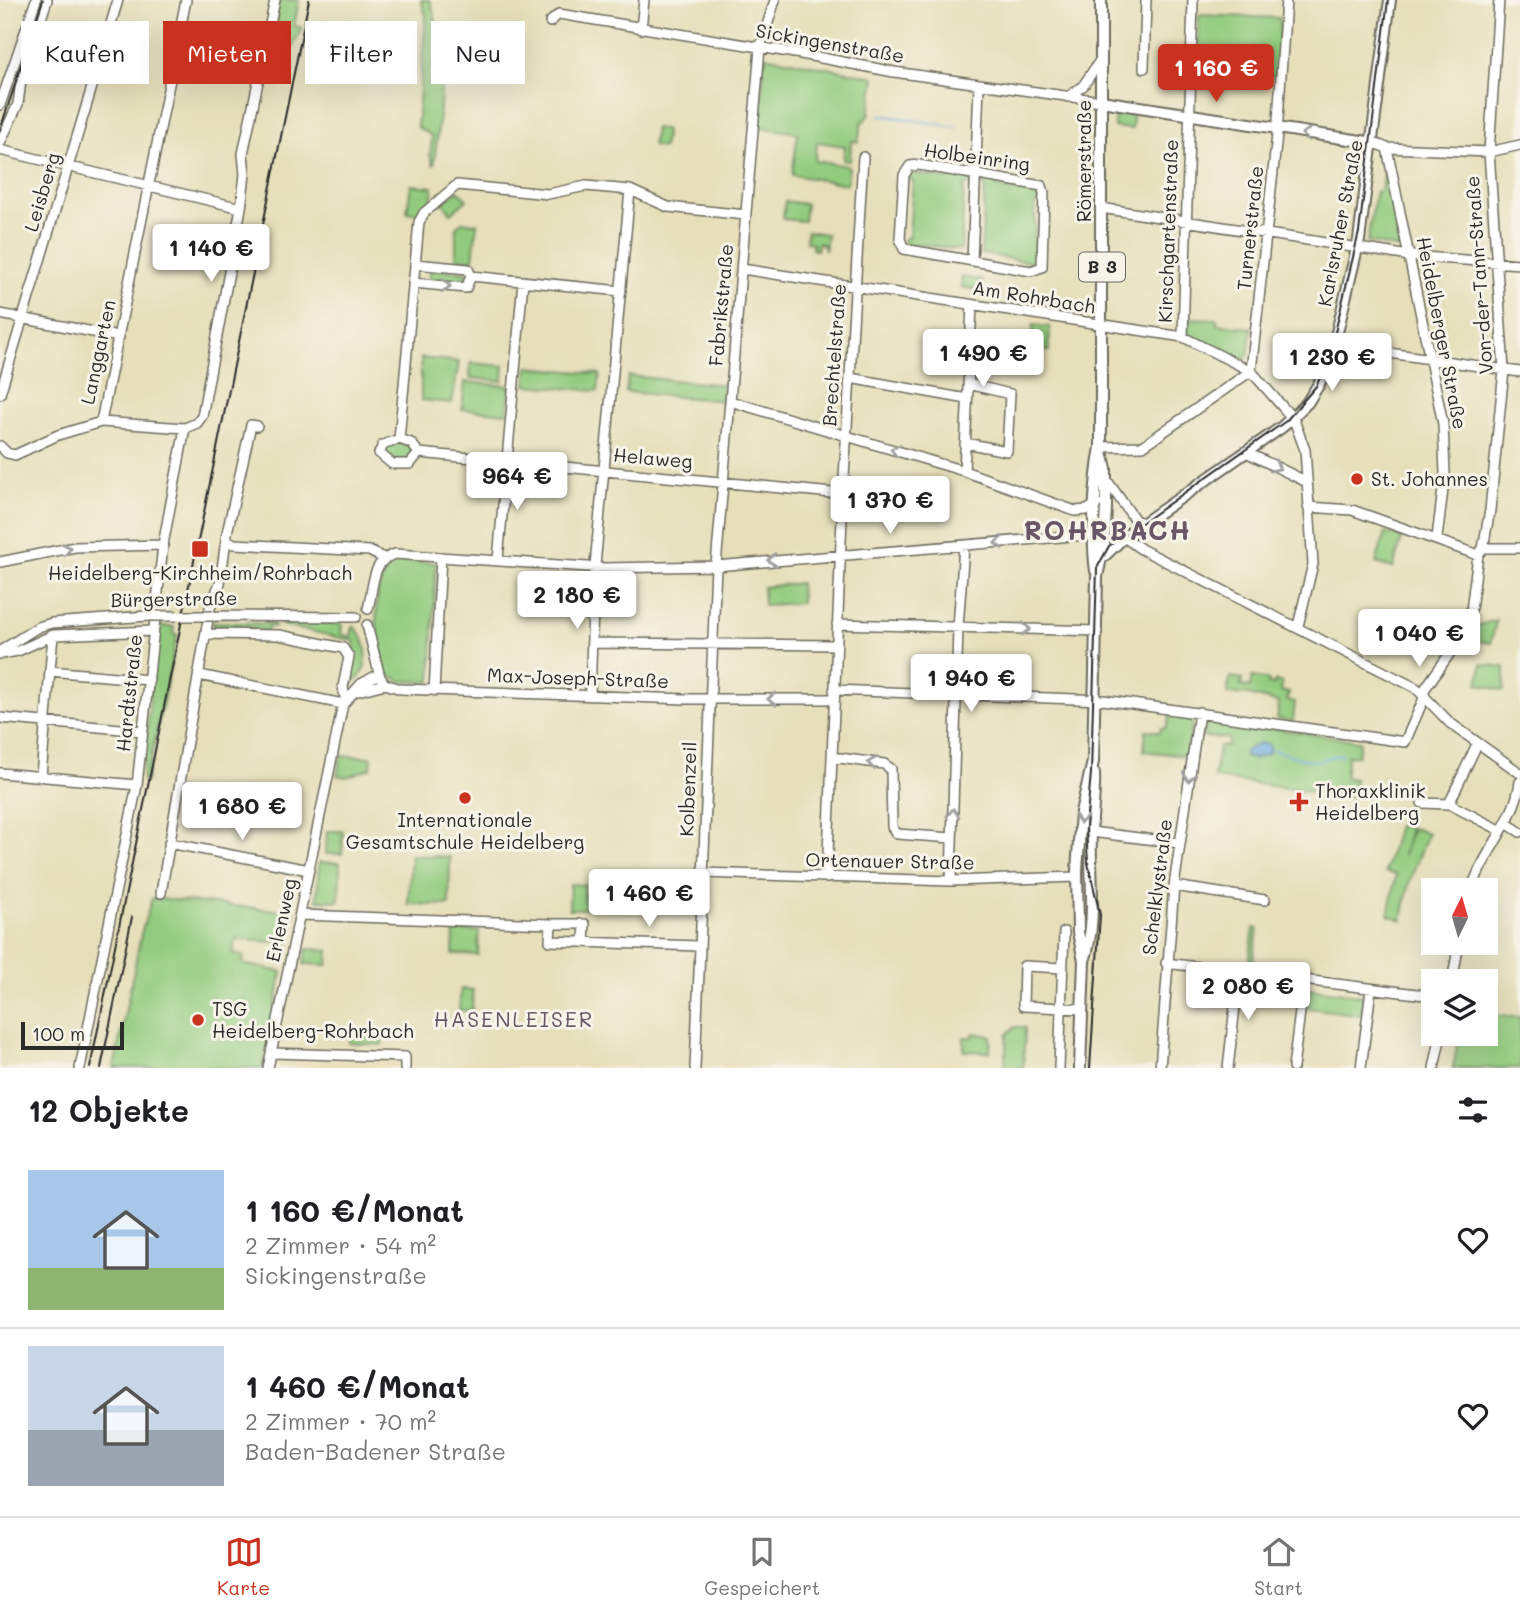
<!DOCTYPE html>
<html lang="de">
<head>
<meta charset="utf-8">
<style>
	body { margin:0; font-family:Mali,sans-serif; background:#f6f6f6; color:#202124; height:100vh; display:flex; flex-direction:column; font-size:26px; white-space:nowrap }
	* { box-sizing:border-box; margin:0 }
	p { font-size:23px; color:#757577 }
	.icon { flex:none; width:38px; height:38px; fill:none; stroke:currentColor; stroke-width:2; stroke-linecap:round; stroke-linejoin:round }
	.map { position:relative; height:1068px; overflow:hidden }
	.sheet { display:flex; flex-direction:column; background:#fff; flex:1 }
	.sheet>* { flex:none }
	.banner { position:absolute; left:21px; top:21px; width:700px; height:63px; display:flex; gap:14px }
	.needle { width:46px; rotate:5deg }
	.buttons { position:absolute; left:1421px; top:878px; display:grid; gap:14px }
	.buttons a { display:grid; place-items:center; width:77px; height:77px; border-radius:0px; background:#fff; box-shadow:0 7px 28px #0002; font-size:35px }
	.scale { position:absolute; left:21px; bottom:18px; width:103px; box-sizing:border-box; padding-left:7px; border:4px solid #2b2b2b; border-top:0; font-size:19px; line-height:24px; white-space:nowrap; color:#2b2b2b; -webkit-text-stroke:5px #f7f3e8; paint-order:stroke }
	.price { position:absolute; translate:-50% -60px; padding:0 16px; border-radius:7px; background:#fff; color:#222; font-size:23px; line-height:46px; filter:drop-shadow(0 2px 4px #0008) }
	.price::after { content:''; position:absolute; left:50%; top:42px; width:21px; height:16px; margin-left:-10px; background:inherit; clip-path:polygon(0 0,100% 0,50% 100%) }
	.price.active { background:#c8321e; color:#fff }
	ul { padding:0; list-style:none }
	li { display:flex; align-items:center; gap:21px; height:175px; padding:0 28px }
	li+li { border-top:2px solid #e0e0e0 }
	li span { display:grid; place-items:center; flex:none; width:196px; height:140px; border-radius:0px; color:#555 }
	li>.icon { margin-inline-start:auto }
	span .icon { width:84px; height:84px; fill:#fffc; stroke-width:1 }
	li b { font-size:30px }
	h2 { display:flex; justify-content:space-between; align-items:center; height:84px; padding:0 28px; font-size:30px }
	.tag { padding:0 24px; border-radius:0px; background:#fff; box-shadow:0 7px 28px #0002; font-size:24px; line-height:63px }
	.tag.active { background:#c8321e; color:#fff }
	.tab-bar { display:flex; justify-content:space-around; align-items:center; height:98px; border-top:2px solid #e0e0e0; background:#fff; font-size:19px; color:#757577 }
	.tab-bar a { display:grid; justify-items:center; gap:4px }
	.tab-bar .active { color:#c8321e }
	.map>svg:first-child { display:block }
</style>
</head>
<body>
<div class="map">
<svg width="1520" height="1068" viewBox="0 0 1520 1068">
	<rect width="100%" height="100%" fill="#f7f3e8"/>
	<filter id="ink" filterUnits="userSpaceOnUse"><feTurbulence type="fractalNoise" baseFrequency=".0143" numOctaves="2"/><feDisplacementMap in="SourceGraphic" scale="14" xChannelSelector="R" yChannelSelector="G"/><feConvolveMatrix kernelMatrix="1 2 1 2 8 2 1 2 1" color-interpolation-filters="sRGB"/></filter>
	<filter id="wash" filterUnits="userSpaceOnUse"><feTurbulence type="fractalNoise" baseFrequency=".00686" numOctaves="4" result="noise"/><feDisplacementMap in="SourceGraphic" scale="28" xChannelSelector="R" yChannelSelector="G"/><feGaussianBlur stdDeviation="1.57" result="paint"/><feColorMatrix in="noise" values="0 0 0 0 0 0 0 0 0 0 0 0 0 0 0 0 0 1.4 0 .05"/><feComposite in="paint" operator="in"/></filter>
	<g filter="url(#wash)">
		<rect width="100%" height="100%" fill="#e6dfba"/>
		<path fill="#92cb7e" stroke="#5e7b54" stroke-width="2" d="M277,0H299L294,26L302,28L291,50L289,62L279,60L281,29L274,61L265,58Z
			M421,0H430C449,55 440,109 434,166L430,156L432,136L417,127L426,16Z
			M1199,15L1280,18L1278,76L1197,69Z
			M765,56L875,77L869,116L862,122L858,142L851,141L850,161L843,160L845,146L817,142L815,161L849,166L847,184L792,175L798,133L759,127Z
			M1115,112L1133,115L1132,129L1114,127Z
			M655,128L666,130L663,148L652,146Z
			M912,169H915L916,174L950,179L957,174L971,178V184L964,185L961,250L913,243L912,249L906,248L904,240L909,236L913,181L907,176Z
			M1383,172L1385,173L1400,249L1367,242L1376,191H1381Z
			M983,180L994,181L997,187L1031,193L1037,198L1041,195V200L1035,205V260H1041V263L1030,268V262L981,254L985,186L979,185Z
			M411,185L433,187L431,203L418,214L407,212Z
			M458,190L467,200L451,213L443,203Z
			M785,201L806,204L804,221L783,219Z
			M462,222L477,223L473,260L456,258V227Z
			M807,231L827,234L825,251L823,244L818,243L817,250L812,249L813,243L806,242Z
			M430,269L467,272L466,283L429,280Z
			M962,277L982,280L981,290L961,287Z
			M1188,318L1217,319V324L1252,328L1248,356L1243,360L1187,334Z
			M1033,325L1050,327L1049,351L1037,350L1036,340H1033Z
			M421,358L459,362L452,403L421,400Z
			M471,363L504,366L503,381L470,378Z
			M528,367L600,374L598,391L526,385Z
			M628,376L725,385L724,401L626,392Z
			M465,382L510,386L507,413L462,409Z
			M395,442L408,445L415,454C403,466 392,462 382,449Z
			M1385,533L1402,538L1393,568L1376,563Z
			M394,561L436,563L431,682L400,681L385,671C377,637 367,589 394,561Z
			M800,583L801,603L764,605L763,587Z
			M1496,620L1491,643L1467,639L1473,627Z
			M280,621L342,624L341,634L351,637L353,626C373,642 370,678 347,686L355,641L281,625Z
			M213,622L273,624L276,627H268V631L246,628L243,631L242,628H213Z
			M157,626L174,627L173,634L177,635L146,782L142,781Z
			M1482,664L1505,667L1504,691L1478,684Z
			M1230,677L1242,679L1241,686L1250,687L1252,677L1269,680L1268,684L1274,685L1275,681L1282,683L1281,691L1289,693L1287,700L1295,702L1293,721L1277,719L1279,703L1249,695L1227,694Z
			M1171,713L1193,716L1187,756L1144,751L1146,730L1160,732L1161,728H1166Z
			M1209,719L1360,741L1358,756L1348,755L1345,777L1355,779L1353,797L1214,778L1219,746H1228V738L1202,737Z
			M341,756L372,757L371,768L346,777L337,775Z
			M1398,825L1410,828L1403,856L1412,828L1428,833L1409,883L1402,920L1388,915L1396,875L1385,872Z
			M327,831H343L342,854H326Z
			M411,855L450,857L449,905L408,904Z
			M319,862L340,863L339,901L317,900Z
			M570,884L585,885V909H569Z
			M152,898L294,912L288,943L236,939L233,953L244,956L243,964L282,972L263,1068H114L142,930Z
			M1254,928L1258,929L1253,961L1264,963L1262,969L1248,967Z
			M458,931H479L478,955L453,954L454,933Z
			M307,949L329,950L328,965L304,964Z
			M1226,978L1234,981L1231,1004L1211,1005L1212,996L1229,998L1231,983H1225Z
			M1309,988L1364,996L1361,1015L1307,1008Z
			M461,989L473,990L472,1011L459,1010Z
			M1486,1015L1520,1017V1068H1453L1459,1034H1486Z
			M1015,1027H1025L1023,1068H1005L1007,1034Z
			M974,1033L991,1036L990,1052L964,1051V1037H973Z
			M350,1035L382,1036V1045L349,1043Z"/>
		<path fill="#6baade" stroke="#4b6a84" stroke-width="2" d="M1259,743L1269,745V753L1253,759L1245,757V751Z"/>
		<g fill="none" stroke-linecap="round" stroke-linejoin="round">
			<path stroke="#6baade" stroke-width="2" d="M880,115L957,127
				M1271,750C1286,752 1299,760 1314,761C1324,762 1331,754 1342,755"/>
		</g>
	</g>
	<g filter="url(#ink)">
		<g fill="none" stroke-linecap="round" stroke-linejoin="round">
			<defs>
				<path id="minor" d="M550,22L559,14L801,54L894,72L1101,101
					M641,29L644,0
					M1144,68L1146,0
					M1068,97L1083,86L1101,59
					M0,105L36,0
					M0,143L18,104L21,81L47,0
					M1374,143L1387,148L1489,152L1520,145
					M1387,148L1443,424L1445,473L1437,538
					M0,150L241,208
					M919,165L1042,186L1044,193L1042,267L1031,271L904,249L900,239L904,175L910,166Z
					M1101,208L1410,256L1520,264
					M972,261L979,86
					M415,264L468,269L471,276L621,291
					M742,269L1183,337L1251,371L1294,420L1305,450L1313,564L1298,626
					M413,283L466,288L471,276
					M0,314L119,337
					M1183,337L1193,0
					M1334,345L1520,372
					M850,378L967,399
					M0,394L118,0
					M730,401L964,471L1075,511L1087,510L1097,504
					M101,422L186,0
					M399,439L419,222L424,213L457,185L548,194L586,186L630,190L668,207L746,215
					M399,439L411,443L419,453L410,464H392L379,453L383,445Z
					M965,443L1007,451L1010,394L968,384
					M0,446L7,453L15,455L58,435L101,422L185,428
					M1101,447L1143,446L1251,371L1277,135L1286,0
					M1246,452L1307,482
					M419,453L843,494
					M964,471L972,305
					M1106,479L1135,520L1143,523
					M1308,507L1352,510L1478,555
					M1124,537L1141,549L1416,688L1450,723L1520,773
					M227,540L234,544L369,551L384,558
					M1483,548H1520
					M498,560L523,281
					M0,562L75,547L163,545
					M368,609C374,588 370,561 395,554L603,568L716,566L1096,534
					M213,616L356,617
					M837,624L1097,631
					M367,625L380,677L385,684L401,689L687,699H834
					M207,634L279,635L343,648L349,657L343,687L345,698
					M592,643L836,645
					M0,651L38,627L52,623L148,616
					M0,654L18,651L53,635L153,631
					M50,671L149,680
					M199,675L343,704
					M834,690L1103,700L1405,742L1425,696
					M434,691L441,557
					M354,692L385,684
					M1422,693L1469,626L1478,555L1483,548L1490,510L1504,370L1489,152L1499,0
					M590,696L594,576L630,190
					M0,718L143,731
					M832,757L884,764L891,769L892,827L897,834L952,838
					M0,773L137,785
					M41,776L53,635
					M1422,803L1449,804L1500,830
					M1449,804L1477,744
					M1506,823L1520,832
					M1091,832L1179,843
					M169,843L309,870
					M702,873L951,881L1077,877
					M827,878L843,494L863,157
					M951,881L958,627L964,546
					M1174,886L1265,900
					M1471,891C1483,852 1515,822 1520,782
					M161,893L210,608L220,583L227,533L251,425L257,426
					M301,915L551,924
					M584,942L585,924H551L550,941C600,943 649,944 699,946
					M1166,963L1433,996
					M1063,968L1024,966L1023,1006L1082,1009
					M1452,982L1459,943
					M271,1053L405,1057V1068
					M80,1068L137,785L163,545L185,428L197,423L202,416L241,208L245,174L243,154L275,0
					M268,1068L343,704L361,684L379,674
					M695,1068L716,566L760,48L775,0
					M1059,1068L1064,932
					M1160,1068L1174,886L1199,712
					M1228,1068L1239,971
					M1293,1068L1304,979
					M1361,1068L1371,989
					M1434,1068L1441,1034"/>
				<path id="major" d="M1101,101L1374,143
					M1101,559L1124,537L1282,427L1307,403L1319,384L1334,345L1359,240L1390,0
					M1096,571C1091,537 1095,480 1101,447V0
					M1084,961C1098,920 1089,874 1091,832C1092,812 1095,793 1094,773
					M1080,1068L1084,961L1078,932L1077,871L1081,812L1093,762L1097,577L1104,543L1106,508V469L1101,447"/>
			</defs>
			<use href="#minor" stroke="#6c6a5d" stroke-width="12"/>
			<use href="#major" stroke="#6c6a5d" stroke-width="14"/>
			<use href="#minor" stroke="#fff" stroke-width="9"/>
			<use href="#major" stroke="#fff" stroke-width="10"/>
			<path stroke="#2b2b2b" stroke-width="2" d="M0,130L43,0
				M1090,1068L1100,915L1088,863L1086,828L1091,773L1097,568L1109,546L1286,421L1317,385L1332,345L1359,232L1388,0"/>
			<path stroke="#2b2b2b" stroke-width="2" d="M90,1068L309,0
				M101,1068L132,917"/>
			<defs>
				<path id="minor-bridge" d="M148,616H177
					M182,616H213"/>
			</defs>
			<use href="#minor-bridge" stroke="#6c6a5d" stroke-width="12" stroke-linecap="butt"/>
			<use href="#minor-bridge" stroke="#fff" stroke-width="9"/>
		</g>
		<defs><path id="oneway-chevron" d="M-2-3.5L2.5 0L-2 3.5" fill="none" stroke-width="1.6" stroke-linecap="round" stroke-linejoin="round" transform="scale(1.75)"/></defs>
		<g stroke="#a0a0a0">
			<use href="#oneway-chevron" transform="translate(1306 134) rotate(-172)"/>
			<use href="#oneway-chevron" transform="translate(446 286) rotate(5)"/>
			<use href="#oneway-chevron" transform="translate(895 450) rotate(-163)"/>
			<use href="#oneway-chevron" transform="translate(1276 467) rotate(26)"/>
			<use href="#oneway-chevron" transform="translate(999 543) rotate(176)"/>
			<use href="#oneway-chevron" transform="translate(67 549) rotate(-10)"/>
			<use href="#oneway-chevron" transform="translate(772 560) rotate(175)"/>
			<use href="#oneway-chevron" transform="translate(1026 629) rotate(2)"/>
			<use href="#oneway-chevron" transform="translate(772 699) rotate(179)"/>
			<use href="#oneway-chevron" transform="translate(872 763) rotate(-172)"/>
			<use href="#oneway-chevron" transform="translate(1189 777) rotate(99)"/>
			<use href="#oneway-chevron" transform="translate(953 813) rotate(-88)"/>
			<use href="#oneway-chevron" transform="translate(1081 819) rotate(97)"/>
		</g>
	</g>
	<g fill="#c8321e" stroke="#f7f3e8" stroke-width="2.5">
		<circle cx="1357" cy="479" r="7"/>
		<rect x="191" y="540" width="18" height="18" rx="3.5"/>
		<circle cx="465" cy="798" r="7"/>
		<path d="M1295.5 791.5h7v7h7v7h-7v7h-7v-7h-7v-7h7z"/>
		<circle cx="198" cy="1020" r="7"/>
	</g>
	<g text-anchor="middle" stroke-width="6" stroke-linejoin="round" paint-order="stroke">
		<rect fill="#f7f3e8" stroke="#686764" stroke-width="2" x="1079" y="252.5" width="46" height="29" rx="5"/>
		<g font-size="18" font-weight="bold" fill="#2b2b2b">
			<text x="1102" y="273">B 3</text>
		</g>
		<g font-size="19" fill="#2b2b2b" stroke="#f7f3e8">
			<text transform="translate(830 43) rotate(10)" y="7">Sickingenstraße</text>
			<text transform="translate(977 157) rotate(8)" y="7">Holbeinring</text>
			<text transform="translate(1084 161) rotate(-90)" y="7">Römerstraße</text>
			<text transform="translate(42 192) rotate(-73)" y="7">Leisberg</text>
			<text transform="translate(1340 223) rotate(-79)" y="7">Karlsruher Straße</text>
			<text transform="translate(1250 228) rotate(-84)" y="7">Turnerstraße</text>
			<text transform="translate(1168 231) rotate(-88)" y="7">Kirschgartenstraße</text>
			<text transform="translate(1479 275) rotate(-94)" y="7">Von-der-Tann-Straße</text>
			<text transform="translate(1034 297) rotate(9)" y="7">Am Rohrbach</text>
			<text transform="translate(721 305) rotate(-85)" y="7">Fabrikstraße</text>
			<text transform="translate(1442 333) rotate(79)" y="7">Heidelberger Straße</text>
			<text transform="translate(98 352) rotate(-78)" y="7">Langgarten</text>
			<text transform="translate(834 355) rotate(-86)" y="7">Brechtelstraße</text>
			<text transform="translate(653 458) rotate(5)" y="7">Helaweg</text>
			<text transform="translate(174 599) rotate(-1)" y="7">Bürgerstraße</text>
			<text transform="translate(578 678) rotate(2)" y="7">Max-Joseph-Straße</text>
			<text transform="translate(129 693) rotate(-84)" y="7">Hardtstraße</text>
			<text transform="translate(688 789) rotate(-88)" y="7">Kolbenzeil</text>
			<text transform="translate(890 861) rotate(1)" y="7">Ortenauer Straße</text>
			<text transform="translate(1157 887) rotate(-83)" y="7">Schelklystraße</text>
			<text transform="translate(281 920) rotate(-78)" y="7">Erlenweg</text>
		</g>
		<g font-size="19" fill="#2b2b2b" stroke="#f7f3e8" text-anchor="start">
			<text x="1371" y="486">St. Johannes</text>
			<text x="200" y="580" text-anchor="middle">Heidelberg-Kirchheim/Rohrbach</text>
			<text x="1315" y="798">Thoraxklinik<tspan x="1315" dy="22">Heidelberg</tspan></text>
			<text x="465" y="827" text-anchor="middle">Internationale<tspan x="465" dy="22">Gesamtschule Heidelberg</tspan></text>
			<text x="212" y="1016">TSG<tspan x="212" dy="22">Heidelberg-Rohrbach</tspan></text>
		</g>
		<g font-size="21" letter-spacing="2" fill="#695767" stroke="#f7f3e8">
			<text x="514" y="1027">HASENLEISER</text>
		</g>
		<g font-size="26" font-weight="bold" letter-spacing="2" fill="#695767" stroke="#f7f3e8">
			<text x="1108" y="540">ROHRBACH</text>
		</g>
	</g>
</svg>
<div class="buttons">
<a><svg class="needle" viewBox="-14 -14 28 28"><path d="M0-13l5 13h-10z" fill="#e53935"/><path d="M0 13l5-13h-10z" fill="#757577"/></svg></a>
<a><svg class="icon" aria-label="layers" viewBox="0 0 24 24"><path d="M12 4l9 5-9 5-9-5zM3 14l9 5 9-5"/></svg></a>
</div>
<div class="scale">100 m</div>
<b class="price active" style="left:1216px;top:104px">1 160 €</b>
<b class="price" style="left:211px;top:284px">1 140 €</b>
<b class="price" style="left:983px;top:389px">1 490 €</b>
<b class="price" style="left:1332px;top:393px">1 230 €</b>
<b class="price" style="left:517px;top:512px">964 €</b>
<b class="price" style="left:890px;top:536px">1 370 €</b>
<b class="price" style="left:577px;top:631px">2 180 €</b>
<b class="price" style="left:1419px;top:669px">1 040 €</b>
<b class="price" style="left:971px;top:714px">1 940 €</b>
<b class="price" style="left:242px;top:842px">1 680 €</b>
<b class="price" style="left:649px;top:929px">1 460 €</b>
<b class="price" style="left:1248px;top:1022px">2 080 €</b>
<div class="banner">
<a class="tag">Kaufen</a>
<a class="tag active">Mieten</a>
<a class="tag">Filter</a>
<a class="tag">Neu</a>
</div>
</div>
<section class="sheet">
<h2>12 Objekte<svg class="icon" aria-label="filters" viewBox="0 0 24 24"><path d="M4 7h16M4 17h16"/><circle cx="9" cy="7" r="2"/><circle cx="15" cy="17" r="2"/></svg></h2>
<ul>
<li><span style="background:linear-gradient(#a9c7e8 70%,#8fb573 0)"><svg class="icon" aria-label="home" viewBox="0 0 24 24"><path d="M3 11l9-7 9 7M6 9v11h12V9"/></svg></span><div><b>1 160 €/Monat</b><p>2 Zimmer · 54 m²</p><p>Sickingenstraße</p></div><svg class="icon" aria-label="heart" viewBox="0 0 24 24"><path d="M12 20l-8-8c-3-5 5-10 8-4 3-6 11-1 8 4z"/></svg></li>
<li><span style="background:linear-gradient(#c9d6e8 60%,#9aa5b1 0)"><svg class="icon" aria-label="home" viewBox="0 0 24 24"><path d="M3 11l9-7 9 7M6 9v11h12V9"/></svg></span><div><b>1 460 €/Monat</b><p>2 Zimmer · 70 m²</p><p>Baden-Badener Straße</p></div><svg class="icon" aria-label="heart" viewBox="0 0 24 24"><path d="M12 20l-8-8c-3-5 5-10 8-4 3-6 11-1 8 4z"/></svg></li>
</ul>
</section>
<nav class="tab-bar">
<a class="active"><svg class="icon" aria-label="map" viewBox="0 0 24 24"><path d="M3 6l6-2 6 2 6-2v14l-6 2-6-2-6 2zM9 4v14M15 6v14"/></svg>Karte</a>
<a><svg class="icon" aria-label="saved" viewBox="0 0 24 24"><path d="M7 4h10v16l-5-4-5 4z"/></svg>Gespeichert</a>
<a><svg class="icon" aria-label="home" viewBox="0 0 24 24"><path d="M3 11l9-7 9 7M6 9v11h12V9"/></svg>Start</a>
</nav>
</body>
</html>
